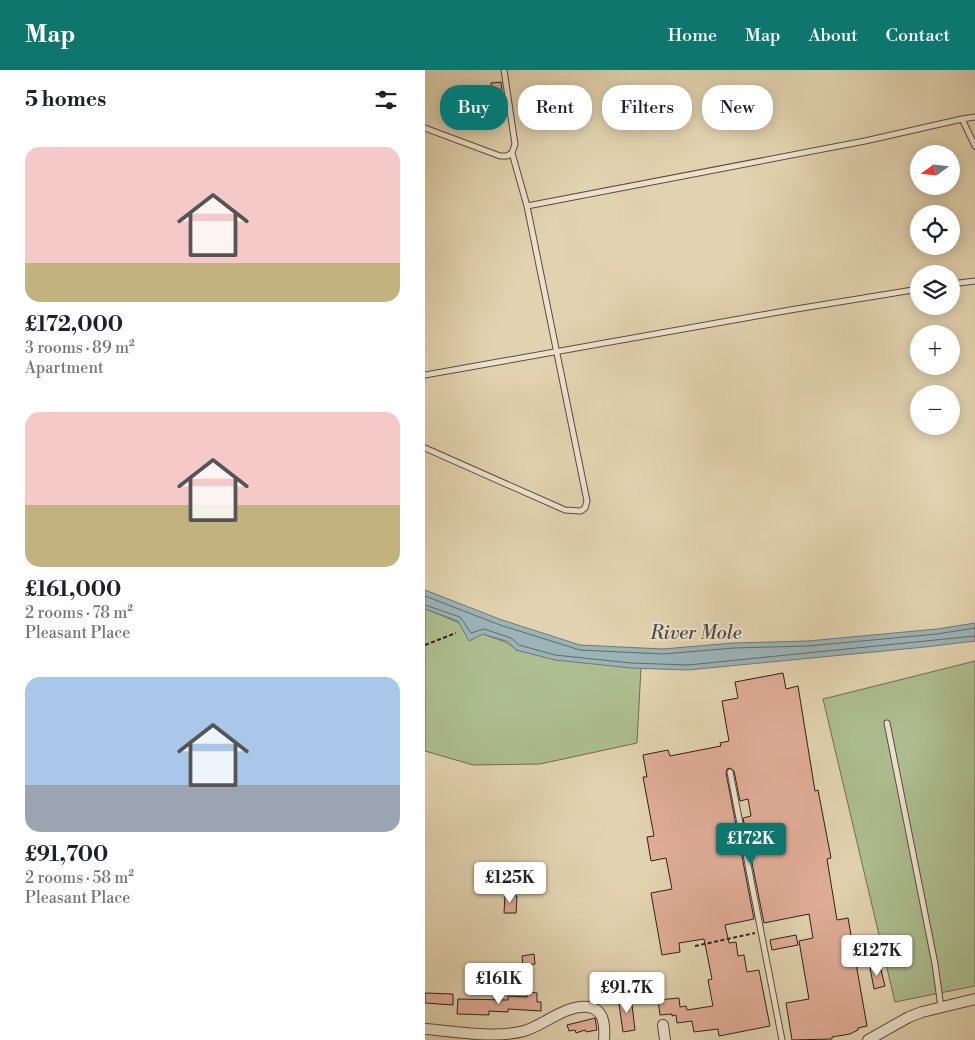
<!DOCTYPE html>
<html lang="en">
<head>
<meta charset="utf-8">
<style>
	body { margin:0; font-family:"Libre Bodoni",serif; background:#f2f2f2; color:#202124; height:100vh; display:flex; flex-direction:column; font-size:19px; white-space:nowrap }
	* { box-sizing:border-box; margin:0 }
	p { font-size:16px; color:#757577 }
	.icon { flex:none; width:28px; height:28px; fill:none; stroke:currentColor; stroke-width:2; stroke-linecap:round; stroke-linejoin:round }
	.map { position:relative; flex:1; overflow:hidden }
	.sheet { display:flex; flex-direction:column; background:#fff; width:425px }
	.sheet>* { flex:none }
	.banner { position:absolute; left:15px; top:15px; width:460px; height:45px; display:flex; gap:10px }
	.needle { width:32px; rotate:255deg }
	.tools { position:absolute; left:485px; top:75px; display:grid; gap:10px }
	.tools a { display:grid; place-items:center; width:50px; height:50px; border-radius:50%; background:#fff; box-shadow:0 2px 12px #0003; font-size:25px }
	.price { position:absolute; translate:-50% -42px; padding:0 11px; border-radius:5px; background:#fff; color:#222; font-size:16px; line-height:32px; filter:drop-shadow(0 1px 2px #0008) }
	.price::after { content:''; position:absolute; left:50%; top:30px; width:15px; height:11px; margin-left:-8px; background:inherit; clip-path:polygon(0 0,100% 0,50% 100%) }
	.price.current { background:#0f766e; color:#fff }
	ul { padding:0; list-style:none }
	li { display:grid; align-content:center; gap:10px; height:265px; padding:0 25px }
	li span { display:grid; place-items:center; height:155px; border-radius:15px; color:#555 }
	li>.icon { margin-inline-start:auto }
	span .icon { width:90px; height:90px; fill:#fffc; stroke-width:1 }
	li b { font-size:21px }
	h2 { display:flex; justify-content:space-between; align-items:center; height:60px; padding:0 25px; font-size:21px }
	.pill { padding:0 18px; border-radius:20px; background:#fff; box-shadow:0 2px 12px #0003; font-size:18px; line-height:45px }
	.pill.current { background:#0f766e; color:#fff }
	header { display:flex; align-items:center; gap:30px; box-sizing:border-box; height:70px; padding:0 25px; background:#0f766e; color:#fff }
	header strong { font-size:24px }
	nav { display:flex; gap:28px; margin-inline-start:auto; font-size:18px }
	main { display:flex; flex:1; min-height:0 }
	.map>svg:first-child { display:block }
</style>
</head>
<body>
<header>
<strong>Map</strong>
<nav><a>Home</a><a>Map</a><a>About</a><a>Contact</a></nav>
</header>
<main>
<section class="sheet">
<h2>5 homes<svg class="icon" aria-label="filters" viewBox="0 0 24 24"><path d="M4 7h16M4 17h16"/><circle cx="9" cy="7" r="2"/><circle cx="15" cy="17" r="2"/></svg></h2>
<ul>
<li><span style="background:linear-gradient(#f6c9c9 75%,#c2b280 0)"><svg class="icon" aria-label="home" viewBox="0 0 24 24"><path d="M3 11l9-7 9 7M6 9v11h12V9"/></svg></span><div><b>£172,000</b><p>3 rooms · 89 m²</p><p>Apartment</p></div></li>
<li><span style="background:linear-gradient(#f6c9c9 60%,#c2b280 0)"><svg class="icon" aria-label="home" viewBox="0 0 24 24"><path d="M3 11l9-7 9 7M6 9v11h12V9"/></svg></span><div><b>£161,000</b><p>2 rooms · 78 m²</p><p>Pleasant Place</p></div></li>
<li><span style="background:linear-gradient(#a9c7e8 70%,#9aa5b1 0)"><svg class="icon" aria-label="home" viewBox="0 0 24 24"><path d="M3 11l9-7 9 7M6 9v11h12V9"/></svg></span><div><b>£91,700</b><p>2 rooms · 58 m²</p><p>Pleasant Place</p></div></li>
</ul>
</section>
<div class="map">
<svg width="550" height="970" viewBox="0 0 550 970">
	<rect width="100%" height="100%" fill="#e2d3b0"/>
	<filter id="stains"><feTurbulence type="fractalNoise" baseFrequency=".004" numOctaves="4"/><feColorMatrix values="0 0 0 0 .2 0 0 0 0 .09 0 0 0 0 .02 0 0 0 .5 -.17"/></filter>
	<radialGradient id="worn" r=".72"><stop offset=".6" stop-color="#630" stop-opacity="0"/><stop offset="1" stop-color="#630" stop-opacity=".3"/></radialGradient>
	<path fill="#adbe90" stroke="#6c6e54" d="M0,539C19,546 37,554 56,563C68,569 81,569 91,580L216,598L212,673L115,694L48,695L0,681Z
		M550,591V916L470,932L398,629Z"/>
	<path fill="#9bb4b8" stroke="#6f7878" d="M0,520L77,550L155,575L238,579L308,573L383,571L512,559L550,553V571L500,577L263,600L206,598L130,590L91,580L84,572L58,564L44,571L33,551L0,539Z"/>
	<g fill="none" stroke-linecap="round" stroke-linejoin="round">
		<path stroke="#646a68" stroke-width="1" d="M0,526L75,555L155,580L238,584L309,578L383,576L512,564L550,558
			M0,535L35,547L46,563L59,559L86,568L94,575L130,585L206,593L263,595L550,566"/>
	</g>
	<path fill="#e1ad98" stroke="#2c1f18" d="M76,12L80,49L65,51V49L25,55L21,28L67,22L66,13Z
		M358,603L361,619L373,616L390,721L393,720L406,788L402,789L412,850L423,848L442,956L433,958V960L425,964L407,967V969L367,970L361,933L384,929L374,871L388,868L384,844L339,853L318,748L326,746L323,729L315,731L309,701L305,698L302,699L301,703L329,849L300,855L304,873L311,872L313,886L319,885L322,902L334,900L345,956L294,966L293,959L269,962L267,951L252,953L251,945L247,946V944L235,945L233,930L254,928L255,937L261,936L262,940L288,936L283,910L287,909L279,869L254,873L255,882L237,885L226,823L247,819L241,788L226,791L222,767L229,766L218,707H222L218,685L243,680L245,686L296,676L295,673L304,671L297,631L313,628L310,612Z
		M80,825L92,826L91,843H79Z
		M371,865L373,875L347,880L345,870Z
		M109,884L110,894L98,896L97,886Z
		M455,896L460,916L449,919L445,898Z
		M102,922L112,923V932H116V941L83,939V942L64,941V945L32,944L33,929L83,930V926L102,927Z
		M0,923L28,924V935L0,933Z
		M206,926L210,960L198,962L193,927Z
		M170,948L172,960L161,962L160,960L151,963L150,960L144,961L142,955Z"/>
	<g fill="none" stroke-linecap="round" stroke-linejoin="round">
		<defs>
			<path id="lane" d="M79,0L90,74L87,83
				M537,49L550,47
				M0,58L75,86H82L87,83L102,136L162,431L160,438L156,441L140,440L0,378
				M102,136L440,71L537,49L550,76
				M526,214L550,211
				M0,305L365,240L494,219
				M462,653L510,894L516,937
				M305,702L357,970"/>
			<path id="street" d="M238,955L240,970
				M0,959C29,961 71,969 99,961C120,955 139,935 163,937C180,939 180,957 179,970
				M443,970L484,947L497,942L550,929"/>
		</defs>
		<use href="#lane" stroke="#5a4c3e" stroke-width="7"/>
		<use href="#street" stroke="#5a4c3e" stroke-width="12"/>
		<path stroke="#2c1f18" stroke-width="2" stroke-dasharray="4 2.5" stroke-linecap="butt" d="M0,575L31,563
			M270,876L330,863"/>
		<use href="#lane" stroke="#ece2cc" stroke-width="5"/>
		<use href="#street" stroke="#ece2cc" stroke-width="10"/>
	</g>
	<g text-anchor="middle" stroke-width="4" stroke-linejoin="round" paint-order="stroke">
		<g font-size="19" font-style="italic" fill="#4d4c48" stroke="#ece2cc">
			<text x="271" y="569">River Mole</text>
		</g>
	</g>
	<rect width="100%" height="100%" filter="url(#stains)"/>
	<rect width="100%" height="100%" fill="url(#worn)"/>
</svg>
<div class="tools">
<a><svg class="needle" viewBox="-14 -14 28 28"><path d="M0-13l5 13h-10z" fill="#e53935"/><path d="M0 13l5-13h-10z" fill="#757577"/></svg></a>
<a><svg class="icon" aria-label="locate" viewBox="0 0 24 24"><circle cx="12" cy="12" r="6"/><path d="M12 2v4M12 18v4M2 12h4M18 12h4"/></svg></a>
<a><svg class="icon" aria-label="layers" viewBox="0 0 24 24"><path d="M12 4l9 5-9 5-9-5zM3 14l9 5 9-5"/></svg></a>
<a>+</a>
<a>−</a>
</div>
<b class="price current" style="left:326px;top:795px">£172K</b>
<b class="price" style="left:85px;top:834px">£125K</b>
<b class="price" style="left:452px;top:907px">£127K</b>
<b class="price" style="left:74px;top:935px">£161K</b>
<b class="price" style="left:202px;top:944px">£91.7K</b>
<div class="banner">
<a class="pill current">Buy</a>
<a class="pill">Rent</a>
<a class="pill">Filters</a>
<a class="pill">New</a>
</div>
</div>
</main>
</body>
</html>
